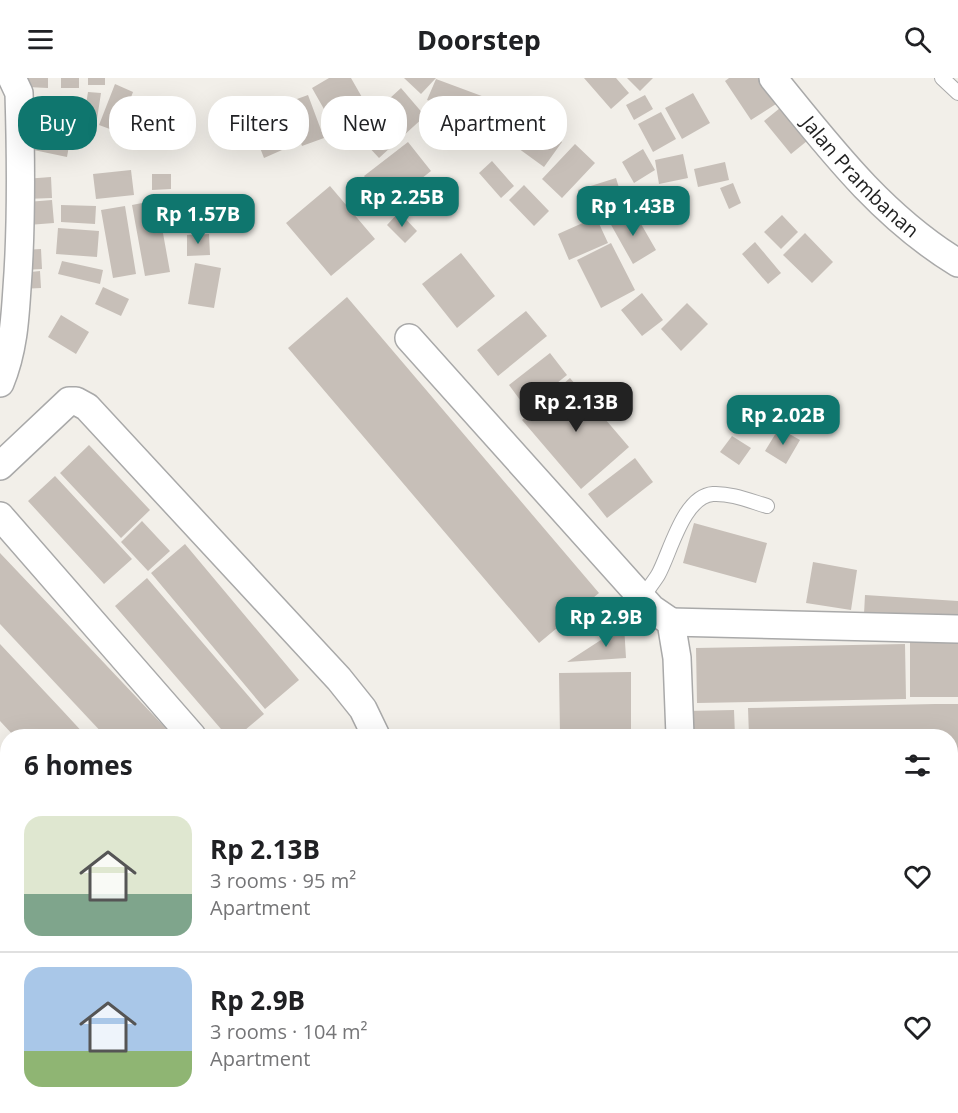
<!DOCTYPE html>
<html lang="en">
<head>
<meta charset="utf-8">
<style>
	body { margin:0; font-family:"Open Sans",sans-serif; background:#f2f2f2; color:#202124; height:100vh; display:flex; flex-direction:column; font-size:22px; white-space:nowrap }
	* { box-sizing:border-box; margin:0 }
	p { font-size:20px; color:#757577 }
	.icon { flex:none; width:33px; height:33px; fill:none; stroke:currentColor; stroke-width:2; stroke-linecap:round; stroke-linejoin:round }
	.map { position:relative; flex:1; overflow:hidden }
	.panel { position:absolute; left:0px; top:651px; width:958px; height:384px; display:flex; flex-direction:column; background:#fff; border-radius:24px 24px 0 0; box-shadow:0 6px 24px #0002 }
	.panel>* { flex:none }
	.hud { position:absolute; left:18px; top:18px; width:600px; height:54px; display:flex; gap:12px }
	.price { position:absolute; translate:-50% -51px; padding:0 14px; border-radius:12px; background:#0f766e; color:#fff; font-size:20px; line-height:39px; filter:drop-shadow(0 2px 3px #0008) }
	.price::after { content:''; position:absolute; left:50%; top:36px; width:18px; height:14px; margin-left:-9px; background:inherit; clip-path:polygon(0 0,100% 0,50% 100%) }
	.price.current { background:#222; color:#fff }
	ul { padding:0; list-style:none }
	li { display:flex; align-items:center; gap:18px; height:150px; padding:0 24px }
	li+li { border-top:2px solid #e0e0e0 }
	li span { display:grid; place-items:center; flex:none; width:168px; height:120px; border-radius:18px; color:#555 }
	li>.icon { margin-inline-start:auto }
	span .icon { width:72px; height:72px; fill:#fffc; stroke-width:1 }
	li b { font-size:26px }
	h2 { display:flex; justify-content:space-between; align-items:center; height:72px; padding:0 24px; font-size:26px }
	.pill { padding:0 21px; border-radius:24px; background:#fff; box-shadow:0 6px 24px #0002; font-size:21px; line-height:54px }
	.pill.current { background:#0f766e; color:#fff }
	header { display:flex; justify-content:space-between; align-items:center; height:78px; padding:0 24px; background:#fff; font-size:27px; font-weight:700 }
	.map>svg:first-child { display:block }
</style>
</head>
<body>
<header><svg class="icon" aria-label="menu" viewBox="0 0 24 24"><path d="M4 6h16M4 12h16M4 18h16"/></svg>Doorstep<svg class="icon" aria-label="search" viewBox="0 0 24 24"><circle cx="10" cy="10" r="6"/><path d="M15 15l6 6"/></svg></header>
<div class="map">
<svg width="958" height="1035" viewBox="0 0 958 1035">
	<rect width="100%" height="100%" fill="#f2efe9"/>
	<path fill="#c7bfb8" d="M27,0H48V10L27,9Z
		M61,0H79V10H61Z
		M88,0H105V7H88Z
		M329,0H351L371,35L337,54L312,10Z
		M404,0H436L421,16Z
		M584,0H616L629,15L611,31Z
		M627,0H653L640,13Z
		M729,0H758L776,26L751,42L725,3Z
		M436,1L514,30L506,51L427,22Z
		M115,6L133,14L118,54L99,47Z
		M401,10L425,38L379,80L354,53Z
		M88,14L101,15L97,41L84,39Z
		M693,15L710,45L682,61L665,30Z
		M308,17L324,60L302,68L286,25Z
		M645,17L653,31L634,42L626,27Z
		M41,21L76,28L67,79L24,70L29,46L36,47Z
		M780,30L807,63L791,76L764,43Z
		M135,33L150,39L142,61L127,55Z
		M661,34L676,61L653,74L638,46Z
		M529,40L562,64L544,89L511,65Z
		M280,41L291,68L264,80L253,52Z
		M408,64L431,93L387,128L364,98Z
		M575,66L595,85L562,120L542,101Z
		M643,71L655,92L634,105L622,84Z
		M683,76L688,100L659,106L655,82Z
		M492,83L514,108L501,120L479,95Z
		M725,84L729,102L698,109L694,91Z
		M131,92L134,117L96,121L93,96Z
		M152,96H171V111L152,112Z
		M51,99L52,120L25,121L24,101Z
		M616,100L623,123L586,136L578,112Z
		M733,105L741,125L729,131L720,110Z
		M524,107L549,133L534,148L509,122Z
		M330,108L375,161L331,198L286,145Z
		M52,122L54,145L28,147L27,124Z
		M157,122L170,194L145,198L132,127Z
		M61,127L96,128L95,146L61,144Z
		M125,128L136,196L113,200L101,132Z
		M633,132L656,172L633,186L610,145Z
		M399,134L417,153L405,165L387,147Z
		M782,137L798,154L781,171L764,154Z
		M596,139L608,165L569,182L558,156Z
		M58,150L99,153L97,179L56,176Z
		M805,155L833,184L812,205L783,177Z
		M209,156L210,177L187,178V157Z
		M755,164L781,195L768,206L742,176Z
		M611,165L635,212L601,230L577,182Z
		M41,171L42,191L24,192L23,172Z
		M461,175L495,218L457,250L422,206Z
		M62,183L103,192L100,206L58,196Z
		M195,185L221,190L214,230L188,226Z
		M40,193L41,210L21,211V195Z
		M103,209L129,221L121,238L95,226Z
		M642,215L663,242L642,258L621,232Z
		M347,219L599,515L539,565L288,270Z
		M687,225L708,246L681,273L661,251Z
		M526,233L547,258L498,298L477,272Z
		M61,237L89,254L76,276L48,259Z
		M550,275L567,297L526,330L509,307Z
		M570,300L629,369L581,411L522,342Z
		M779,350L800,362L786,386L765,373Z
		M732,358L751,370L739,387L720,374Z
		M89,367L150,432L121,460L60,395Z
		M635,380L653,404L607,440L588,416Z
		M55,398L132,481L104,506L28,423Z
		M142,443L170,473L148,493L121,464Z
		M694,445L767,465L756,505L683,485Z
		M185,466L299,602L265,631L151,495Z
		M0,475L73,552L173,658H105L0,546Z
		M813,484L857,492L851,532L806,525Z
		M147,500L264,636L238,658H227L115,528Z
		M865,517L958,523V542L864,536Z
		M624,547L626,580L567,584Z
		M910,562H958V619H910Z
		M0,566L62,632L86,658H14L0,643Z
		M905,566L906,621L697,625L696,570Z
		M631,594V658H560L559,595Z
		M935,626H958V694H951V658H749L748,630Z
		M734,632L735,658H685V633Z
		M951,729H958V790H951Z
		M951,793H958V869H951Z
		M0,795H8V857H0Z
		M0,860H8V922H0Z
		M951,915H958V966L951,967Z
		M0,967H8V1029H0Z
		M951,979H958V1035H844V1028H951Z
		M105,1028H150V1035H105Z
		M160,1028H210V1035H160Z
		M330,1028H400L392,1035H322Z
		M538,1028H581L591,1035H532Z
		M700,1028H722V1035H700Z
		M730,1028H771V1030H730Z"/>
	<g fill="none" stroke-linecap="round" stroke-linejoin="round">
		<defs>
			<path id="service" d="M942,0L958,15
				M642,520C647,512 653,505 658,497C670,476 683,418 713,416C731,415 750,423 767,428"/>
			<g id="minor">
				<path id="s1" d="M773,0C829,69 881,138 958,185"/>
				<path d="M409,260L652,531L671,544L677,580L680,658"/>
				<path d="M0,305C13,274 15,242 17,210C22,145 21,80 19,15L12,0"/>
				<path d="M0,388L69,323H76L87,329L339,601L363,631L376,658"/>
				<path d="M0,438L192,658"/>
				<path d="M671,544L958,551"/>
				<path d="M0,700L8,708"/>
				<path d="M951,715H958"/>
				<path d="M0,785H8"/>
				<path d="M951,895H958"/>
				<path d="M0,944H8"/>
				<path d="M84,1028V1035"/>
				<path d="M250,1035V1028"/>
				<path d="M291,1035L299,1028"/>
				<path d="M669,1035L670,1028"/>
			</g>
		</defs>
		<use href="#service" stroke="#a9a9a9" stroke-width="16"/>
		<use href="#minor" stroke="#a9a9a9" stroke-width="30"/>
		<use href="#service" stroke="#fff" stroke-width="14"/>
		<use href="#minor" stroke="#fff" stroke-width="27"/>
	</g>
	<g text-anchor="middle" stroke-width="6" stroke-linejoin="round" paint-order="stroke">
		<g font-size="20" fill="#222" stroke="#fff">
			<text dy="7" stroke="none"><textPath href="#s1" startOffset="132">Jalan Prambanan</textPath></text>
		</g>
	</g>
</svg>
<b class="price" style="left:402px;top:150px">Rp 2.25B</b>
<b class="price" style="left:633px;top:159px">Rp 1.43B</b>
<b class="price" style="left:198px;top:167px">Rp 1.57B</b>
<b class="price current" style="left:576px;top:355px">Rp 2.13B</b>
<b class="price" style="left:783px;top:368px">Rp 2.02B</b>
<b class="price" style="left:606px;top:570px">Rp 2.9B</b>
<div class="hud">
<a class="pill current">Buy</a>
<a class="pill">Rent</a>
<a class="pill">Filters</a>
<a class="pill">New</a>
<a class="pill">Apartment</a>
</div>
<section class="panel">
<h2>6 homes<svg class="icon" aria-label="filters" viewBox="0 0 24 24"><path d="M4 7h16M4 17h16"/><circle cx="9" cy="7" r="2"/><circle cx="15" cy="17" r="2"/></svg></h2>
<ul>
<li><span style="background:linear-gradient(#dfe7d0 65%,#7fa58c 0)"><svg class="icon" aria-label="home" viewBox="0 0 24 24"><path d="M3 11l9-7 9 7M6 9v11h12V9"/></svg></span><div><b>Rp 2.13B</b><p>3 rooms · 95 m²</p><p>Apartment</p></div><svg class="icon" aria-label="heart" viewBox="0 0 24 24"><path d="M12 20l-8-8c-3-5 5-10 8-4 3-6 11-1 8 4z"/></svg></li>
<li><span style="background:linear-gradient(#a9c7e8 70%,#8fb573 0)"><svg class="icon" aria-label="home" viewBox="0 0 24 24"><path d="M3 11l9-7 9 7M6 9v11h12V9"/></svg></span><div><b>Rp 2.9B</b><p>3 rooms · 104 m²</p><p>Apartment</p></div><svg class="icon" aria-label="heart" viewBox="0 0 24 24"><path d="M12 20l-8-8c-3-5 5-10 8-4 3-6 11-1 8 4z"/></svg></li>
</ul>
</section>
</div>
</body>
</html>
